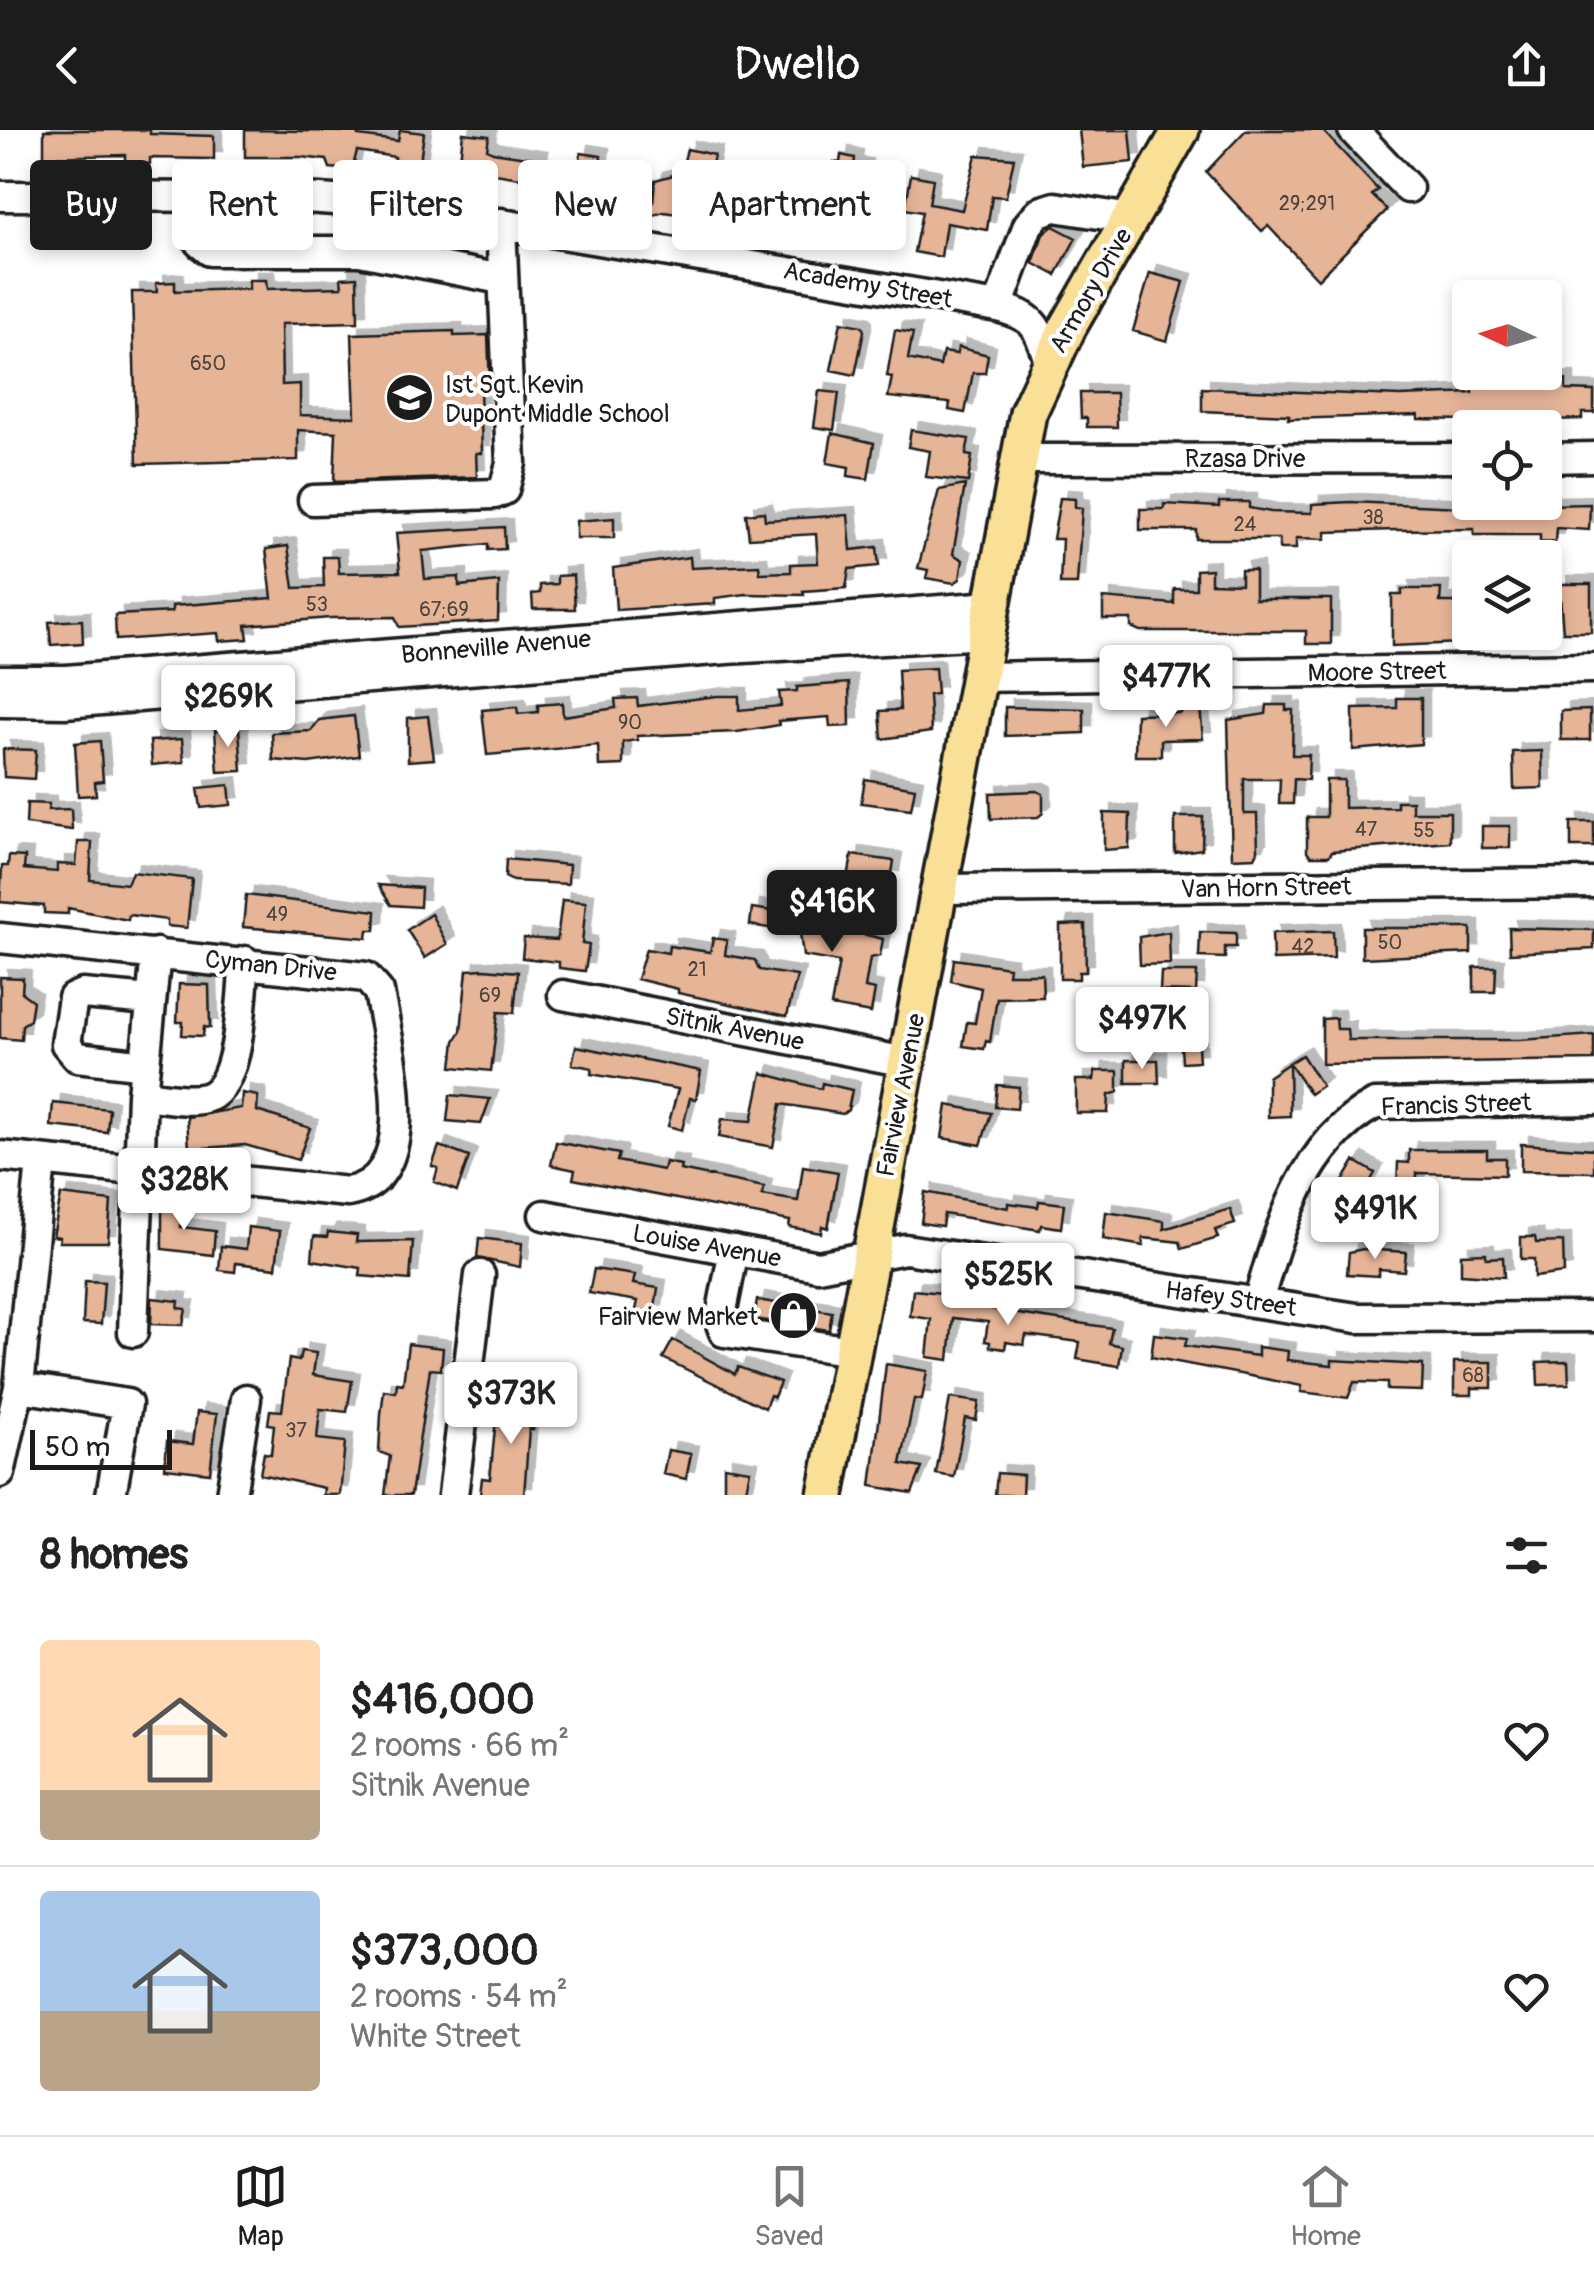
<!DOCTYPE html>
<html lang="en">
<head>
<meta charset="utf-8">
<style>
	body { margin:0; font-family:Pangolin,sans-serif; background:#f2f2f2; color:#222; height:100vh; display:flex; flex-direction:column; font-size:38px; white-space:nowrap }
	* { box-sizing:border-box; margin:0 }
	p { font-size:32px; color:#767676 }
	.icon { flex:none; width:55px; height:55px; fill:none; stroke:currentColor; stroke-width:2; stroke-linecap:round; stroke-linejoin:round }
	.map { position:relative; height:1365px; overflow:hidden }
	.panel { display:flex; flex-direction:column; background:#fff; flex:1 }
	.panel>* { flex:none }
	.top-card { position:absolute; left:30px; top:30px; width:1000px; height:90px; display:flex; gap:20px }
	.needle { width:65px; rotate:274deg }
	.buttons { position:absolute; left:1452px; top:150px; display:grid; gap:20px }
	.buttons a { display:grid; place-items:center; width:110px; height:110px; border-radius:10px; background:#fff; box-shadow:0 5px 15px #0003; font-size:50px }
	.scale { position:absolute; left:30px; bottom:25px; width:142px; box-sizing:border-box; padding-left:10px; border:5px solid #1c1c1c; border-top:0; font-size:28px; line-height:35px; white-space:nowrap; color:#1c1c1c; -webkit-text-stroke:8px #fff; paint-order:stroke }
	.price { position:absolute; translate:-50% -85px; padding:0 22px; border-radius:10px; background:#fff; color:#222; font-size:32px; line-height:65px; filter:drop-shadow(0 2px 5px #0008) }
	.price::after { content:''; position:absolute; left:50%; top:60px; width:30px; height:22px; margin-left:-15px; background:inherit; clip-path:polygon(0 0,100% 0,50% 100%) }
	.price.active { background:#1c1c1c; color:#fff }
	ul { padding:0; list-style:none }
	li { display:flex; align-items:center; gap:30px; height:250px; padding:0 40px }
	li+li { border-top:2px solid #e0e0e0 }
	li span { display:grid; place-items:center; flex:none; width:280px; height:200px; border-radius:10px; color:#555 }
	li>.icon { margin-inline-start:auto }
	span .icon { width:120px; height:120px; fill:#fffc; stroke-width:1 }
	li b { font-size:42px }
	h2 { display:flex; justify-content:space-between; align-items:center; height:120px; padding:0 40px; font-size:42px }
	.tag { padding:0 35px; border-radius:10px; background:#fff; box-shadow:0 5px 15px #0003; font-size:35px; line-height:90px }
	.tag.active { background:#1c1c1c; color:#fff }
	header { display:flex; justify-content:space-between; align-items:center; height:130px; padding:0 40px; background:#1c1c1c; color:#fff; font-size:45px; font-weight:600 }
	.dock { display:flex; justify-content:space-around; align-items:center; height:140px; border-top:2px solid #e0e0e0; background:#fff; font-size:28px; color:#767676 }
	.dock a { display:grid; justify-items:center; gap:5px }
	.dock .active { color:#1c1c1c }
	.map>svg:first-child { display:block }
</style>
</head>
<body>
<header><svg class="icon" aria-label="back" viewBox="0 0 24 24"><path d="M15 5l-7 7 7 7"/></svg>Dwello<svg class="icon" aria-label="share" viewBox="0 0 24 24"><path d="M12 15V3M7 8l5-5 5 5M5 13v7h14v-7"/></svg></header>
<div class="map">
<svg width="1594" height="1365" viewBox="0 0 1594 1365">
	<defs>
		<filter id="shadow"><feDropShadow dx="8" dy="-8" stdDeviation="0" flood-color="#0004"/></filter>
	</defs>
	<rect width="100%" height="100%" fill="#fff"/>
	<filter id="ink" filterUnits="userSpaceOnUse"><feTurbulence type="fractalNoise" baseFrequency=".01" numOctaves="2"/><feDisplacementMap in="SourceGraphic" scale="20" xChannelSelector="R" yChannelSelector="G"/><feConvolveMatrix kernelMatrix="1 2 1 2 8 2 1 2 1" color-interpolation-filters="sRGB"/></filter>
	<g filter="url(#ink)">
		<path fill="#e6b598" stroke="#1c1c1c" stroke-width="2.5" filter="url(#shadow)" d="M44,0H150V4L214,6V29L150,28V34H125V25L44,27Z
			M245,0L358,2V6L398,11L400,0L424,3L418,46L393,43L395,27L357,21L352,40L330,38L327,30L301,27H245Z
			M1079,0H1130L1133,32L1083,37Z
			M1246,0H1322L1378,60L1372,65L1387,80L1318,149L1268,96L1262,101L1206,42Z
			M463,3L489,6L487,19L493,22L540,29L538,51L465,39L466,31L460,30Z
			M687,19L714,25L707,62L759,72H786V67L802,69L803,62L818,64L814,104L724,92V96L703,93V87L664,82L640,89L653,73L655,50L681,43Z
			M581,23L601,26L596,78L565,73L569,48L577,49Z
			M841,25L855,28L854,36L864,37L860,63L849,61L847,79L827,76L834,32L840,33Z
			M976,25L1014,28L1006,67L992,66L987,100L946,93L941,127L914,122L922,82L905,79L911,45L933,49L929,74L962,80Z
			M1053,96L1076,108L1056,145L1033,133L1043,104Z
			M1150,143L1184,152L1167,211L1133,201Z
			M357,147L358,192L281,194L282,255L300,254V285L355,287L352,204L454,201V206L488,205L490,257H480L482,323H476L477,347L334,352L336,302L298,300V330L137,334L132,162H157L156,153L175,152V161L249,159V150H266L267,159L342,157L341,148Z
			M841,192L862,196L864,201L855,245L831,240Z
			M895,200L913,203L908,229L940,236L943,222L957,224L958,217L988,225L985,243H973L965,283L949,280L950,273L888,267L892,247L887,246Z
			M1566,250V260L1594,261V283H1582V289L1517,291L1418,289V285L1288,289L1289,285L1202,281V258L1400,266L1473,263V257L1486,258V253Z
			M819,261L839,263L834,300L814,297Z
			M1080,263H1116L1117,297H1087V288H1081Z
			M911,300L969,309L966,325L972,326L968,352L926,347L930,321L908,317Z
			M832,303L874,313L868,349L848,346L849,337L827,333Z
			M965,355L953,424L963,430L960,449L954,453L926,448L928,440L918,438L939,360Z
			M1060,368L1075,369V377L1082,378L1077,454H1060L1062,409H1053Z
			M1219,372H1249V378L1271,382L1312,383V374L1351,372L1461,377L1590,374L1589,400L1556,398L1555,412L1540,411V405H1474V399L1396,400L1326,402V409L1296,408V419H1279V409H1196V400H1140V379H1164V374L1219,377Z
			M764,382L765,390L848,385L851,420L877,417L879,436L849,439L846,458L803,461L804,465L746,464L715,468V474L616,480L613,438L690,427L691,438L759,435L760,443L791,442V434L818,433L816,404L749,408L746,384Z
			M614,388V408H576V391Z
			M504,397L505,419L488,420V414L422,421L425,449L459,447V456L499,452L498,491L399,497L395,487L330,488L246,495L248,509L219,511L218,503L116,510L115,485L172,482V476L272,468L266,419L288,416L294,458L324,457L323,427H338L339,443L400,442L396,403Z
			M1211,439V453L1241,454V440H1255V469H1331V514H1306V501H1140L1131,497V489H1103V468L1174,474V459H1196V440Z
			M573,445L575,479H533L532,464L540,463V455L557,454V446Z
			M1559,454H1591V502H1563Z
			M1402,459H1441L1440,472H1463L1462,513L1392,516V465H1402Z
			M82,490L83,513L51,515L49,492Z
			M935,538L937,564L929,565L931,602L882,609L880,581L900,580L898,540Z
			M849,553L850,596L830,597L829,587L778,591L779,595L737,602L637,606L638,610L623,612V635L599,636L598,615L487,625L482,580L517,577L518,584L538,582V575L562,573L563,586L616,578L615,569L637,568L638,576L717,566H739V580L781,576L779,562L797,561V557Z
			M1397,568H1421V614L1353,620V579L1397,578Z
			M1267,575H1286V580H1293L1292,625H1309L1308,650L1294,649L1293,674H1279L1280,649H1244V684H1257L1258,721L1255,727L1232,728L1228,590L1266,584Z
			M1005,577L1084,579V603L1005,606Z
			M1181,577H1200L1203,609L1161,610V626H1135L1136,584L1181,583Z
			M1590,580V610H1561V581Z
			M354,586L359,626L308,633L273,630L272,603L311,601L319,590Z
			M428,586L434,629L408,631V588Z
			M239,599L242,641L218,642L215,600Z
			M182,609L184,632L152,635L150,611Z
			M100,611L103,651L95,652L96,665L78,666L75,613Z
			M3,619L36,620L34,649L4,647Z
			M1542,621L1543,658L1514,659L1513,622Z
			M865,649L915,658L911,679L861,673Z
			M1326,650H1344V678L1397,677V671H1412V682H1450V712L1332,721L1329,726H1311L1307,721V687H1326Z
			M229,655L231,675L201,678L198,658Z
			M1037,661L1043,664V683L1038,687L991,689L990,663Z
			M27,673L49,674L48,680L71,679L72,700L26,694Z
			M1104,683L1130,684L1129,718L1104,720Z
			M1175,687H1203L1202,719L1175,723Z
			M1571,692H1594V717H1571Z
			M1482,696H1510V718H1482Z
			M78,712H92L90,750L127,754L132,742L192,749L187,798L167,796V790L129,785L128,790L68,778V784L44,783V776L0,772L2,736H8L9,726L25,727L24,739L57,742V734L76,735Z
			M852,725L894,731L891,749L879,747L878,753L848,748Z
			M506,729L569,735L568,754L513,751L505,747Z
			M378,755L421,758L420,777L391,775Z
			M246,765L376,781L375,800H368L367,808L243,797Z
			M562,770L586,772L582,814L589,815L585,841L559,838V832L522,828L524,808L557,810Z
			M752,778L806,786L804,798L833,803L834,797L883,809L880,826L870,828L865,858L875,860L871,883L831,876L839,832L803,826L800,803L750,795Z
			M431,784L447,814L425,828L407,800Z
			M1085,794L1086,842H1079V849H1060V795Z
			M1362,798H1471V823L1362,828Z
			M1509,798L1594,800V819L1510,823Z
			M1333,801L1334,828L1273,830L1272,803Z
			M1169,802L1170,834L1140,835L1139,807Z
			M1200,802L1236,803V817H1225V828L1199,827Z
			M713,808L727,810L725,825L755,830L759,840L797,846L787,886L678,863V859L637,849L646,819L668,823L669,816L710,822Z
			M954,829L1009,837L1008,844H1042L1043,867L997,868L990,912L986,911L984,919L963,916L967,892L975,893L981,858L951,851Z
			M1474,837H1496L1495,862H1474Z
			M484,839L518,842L514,883L498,882L491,941L452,937L455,911L461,901L467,840Z
			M1161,842H1197L1196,862L1160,861Z
			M0,847L23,848L22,863L33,871L30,890L22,895L21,910L0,908Z
			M179,854L209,855L210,898L204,897L203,906L182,905L183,892H177Z
			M1336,888L1337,899H1347L1348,910H1519L1594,905V930L1322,934V889Z
			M1197,902L1199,931L1182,932L1180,903Z
			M576,916L701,941L696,969L690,968L682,1000L668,996L678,959L591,944L592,938L572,934Z
			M1302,925L1322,956L1310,964L1289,933Z
			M1126,930H1158L1159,953H1126Z
			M1289,933L1290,986L1268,987V947Z
			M1095,941H1118V962L1109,965L1108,983H1076V950H1094Z
			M762,943L821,959L822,953L852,960L848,980L843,984L781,974L773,1017L719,1007L722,989L752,991Z
			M997,955L1019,957L1017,979L995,977Z
			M242,963L258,966L257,981L310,998L298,1030L245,1015L189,1019L187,987L241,978Z
			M450,965L490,969L481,994L447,991Z
			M53,973L109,979L107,1002L51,996Z
			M947,975L991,983L981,1015L942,1008Z
			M556,1012L619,1024L617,1031L663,1040L665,1032L681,1035L680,1040L764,1057L762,1065L798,1071L803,1036L838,1042L828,1098L822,1096L821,1103L789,1097L790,1091L573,1049L575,1040L551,1035Z
			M1521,1014L1594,1019V1042L1521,1041Z
			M439,1016L469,1027L457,1061L434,1052L438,1038L432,1036Z
			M1409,1020H1487V1028H1505V1045L1417,1043V1058L1397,1057L1398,1032L1409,1033Z
			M1355,1031L1375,1043L1358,1073L1337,1061Z
			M925,1062L1008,1078V1073L1038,1077L1039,1071L1064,1074L1061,1098L1041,1095L1040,1100L944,1084L942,1096L921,1093Z
			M61,1065L111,1071L108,1112H59L60,1107L53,1106Z
			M162,1070L180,1072L181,1097L215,1101L213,1125L162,1119Z
			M1230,1079L1235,1094L1215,1100L1218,1108L1182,1119L1180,1112L1143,1108V1116L1103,1109L1106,1082L1164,1091V1099Z
			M248,1097L280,1101L276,1138L236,1133L235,1142L219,1140L221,1116L246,1119Z
			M328,1102L357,1105L356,1112L413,1111L410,1150L360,1146L361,1138L312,1130L314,1106L327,1107Z
			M1521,1107H1535L1536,1113L1563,1112L1564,1143L1534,1147V1129H1521Z
			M479,1108L522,1113L520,1137L477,1128Z
			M1363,1119L1406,1122L1404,1141L1379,1139L1378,1146L1347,1144L1349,1122Z
			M1486,1123V1128L1503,1127L1504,1147L1461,1144V1124Z
			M594,1139L635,1145L633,1154L658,1158L654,1183L636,1180L638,1171L589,1163Z
			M85,1151L104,1152L101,1194L83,1193Z
			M913,1160L961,1165L966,1173L1012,1183L1112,1198L1109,1213L1122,1216L1119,1236L1077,1229L1080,1212L1026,1205L1024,1215L1006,1212L1005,1219L990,1217V1212L985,1211L988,1192L953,1188L949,1230L927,1227L931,1189L910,1186Z
			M152,1168L179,1171L178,1178L186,1179L183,1195L151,1194Z
			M757,1170L832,1182L829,1200L754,1189Z
			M1154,1204L1187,1208L1185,1216L1258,1226V1217L1288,1221L1287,1230L1332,1235V1230L1423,1235L1422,1261L1387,1260V1253L1354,1252L1348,1268L1301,1262L1302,1256L1151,1227Z
			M673,1210L735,1244L738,1237L780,1252L774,1267L770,1265L765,1278L663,1228Z
			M408,1214L443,1218L441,1240L430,1239L411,1365H385L390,1326L379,1322L381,1284L384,1260L396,1262L397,1253L403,1254Z
			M301,1221L316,1223L313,1245L352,1251L347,1282L320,1279L317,1309L345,1312L340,1365H323L324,1358L260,1344L264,1323L271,1324L274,1295L268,1294L270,1280L282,1281L289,1229L299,1231Z
			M1568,1231L1569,1254L1538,1255L1537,1232Z
			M1454,1232H1492V1258H1472V1265H1454Z
			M886,1234L927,1241L922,1270L914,1269L901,1334L922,1338L912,1363L871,1356Z
			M498,1268L541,1271L540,1290L534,1289L533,1300L529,1299L524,1365H480L482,1348L490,1349Z
			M950,1268L979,1272L976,1290L965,1288L954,1347L936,1344Z
			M197,1282L217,1284L210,1343L165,1338L167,1311L193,1314Z
			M668,1320L691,1324L686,1349L663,1344Z
			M724,1336L750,1340L745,1365H724Z
			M997,1343L1023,1345L1022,1365H995Z"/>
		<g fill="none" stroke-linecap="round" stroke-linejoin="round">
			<defs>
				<path id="minor" d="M1353,0L1408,58
					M0,66L291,67L377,73L998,177C1035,187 1037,195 1049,231
					M193,68L200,113L210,121H360L501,149
					M998,177L1028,95L1039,82L1055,77L1131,89
					M1545,328L1594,327
					M1019,329L1470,328
					M313,370L495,364L504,360L511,333L501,93
					M979,547L1594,538
					M0,550H66L991,476
					M0,572L65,573L727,519L986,504
					M938,759L1594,753
					M0,808L366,847L379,862C388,916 426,1048 348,1062L0,1026
					M563,865L906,932
					M145,935L77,927L66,914L73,868L82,864L151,870
					M142,965C160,966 187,973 205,968C242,959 241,864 245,831
					M544,1085L818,1136L905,1119L1357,1188L1594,1187
					M734,1120L720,1191L724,1202L852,1221
					M1258,1172C1279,1099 1304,1012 1375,974L1594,970
					M133,1202L142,965L156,823
					M19,1257L127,1274L111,1365
					M0,1343L19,1257L41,1031
					M231,1365L246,1269
					M453,1365L480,1145"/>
				<path id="major" d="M826,1365L1028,283L1068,197L1181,0"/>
			</defs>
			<use href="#minor" stroke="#1c1c1c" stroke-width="35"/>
			<use href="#major" stroke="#1c1c1c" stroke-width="42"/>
			<use href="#minor" stroke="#fff" stroke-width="28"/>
			<use href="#major" stroke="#fadf96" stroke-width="35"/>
		</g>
	</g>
	<defs>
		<symbol id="school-disc" viewBox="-11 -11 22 22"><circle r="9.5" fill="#1c1c1c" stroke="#fff"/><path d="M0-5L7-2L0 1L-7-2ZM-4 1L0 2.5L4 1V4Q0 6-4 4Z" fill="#fff"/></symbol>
		<symbol id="shop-disc" viewBox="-11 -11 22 22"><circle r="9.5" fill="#1c1c1c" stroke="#fff"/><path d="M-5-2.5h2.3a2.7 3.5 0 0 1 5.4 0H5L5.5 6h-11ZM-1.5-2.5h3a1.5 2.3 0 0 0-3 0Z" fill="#fff"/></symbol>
	</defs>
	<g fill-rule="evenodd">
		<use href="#school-disc" x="382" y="240" width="55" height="55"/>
		<use href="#shop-disc" x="766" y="1158" width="55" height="55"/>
	</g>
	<g text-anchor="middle" stroke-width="8" stroke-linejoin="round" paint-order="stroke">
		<g font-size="20" fill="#4e423b">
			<text x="1307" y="80">29;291</text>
			<text x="208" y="240">650</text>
			<text x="1373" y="394">38</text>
			<text x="1245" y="401">24</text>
			<text x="317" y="481">53</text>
			<text x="444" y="486">67;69</text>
			<text x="630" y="599">90</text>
			<text x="1366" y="706">47</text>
			<text x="1424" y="707">55</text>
			<text x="277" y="791">49</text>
			<text x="1390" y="819">50</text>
			<text x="1303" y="823">42</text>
			<text x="697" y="846">21</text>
			<text x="490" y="872">69</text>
			<text x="1473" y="1252">68</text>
			<text x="296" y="1307">37</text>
		</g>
		<g font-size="25" fill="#1c1c1c" stroke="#fff">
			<text transform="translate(868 154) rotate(10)" y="9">Academy Street</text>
			<text transform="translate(1090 160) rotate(-60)" y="9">Armory Drive</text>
			<text x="1245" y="337">Rzasa Drive</text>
			<text transform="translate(496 516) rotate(-5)" y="9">Bonneville Avenue</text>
			<text transform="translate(1377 541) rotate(-1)" y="9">Moore Street</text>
			<text transform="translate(1266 757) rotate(-1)" y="9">Van Horn Street</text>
			<text transform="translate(271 835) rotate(6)" y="9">Cyman Drive</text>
			<text transform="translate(735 898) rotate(11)" y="9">Sitnik Avenue</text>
			<text transform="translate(900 965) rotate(-79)" y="9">Fairview Avenue</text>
			<text transform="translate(1456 974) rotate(-2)" y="9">Francis Street</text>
			<text transform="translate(707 1115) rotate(10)" y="9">Louise Avenue</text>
			<text transform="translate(1231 1168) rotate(8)" y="9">Hafey Street</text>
		</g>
		<g font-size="25" fill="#1c1c1c" stroke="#fff" text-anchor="start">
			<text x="445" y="263">Ist Sgt. Kevin<tspan x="445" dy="29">Dupont Middle School</tspan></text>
			<text x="758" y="1195" text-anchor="end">Fairview Market</text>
		</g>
	</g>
</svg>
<div class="buttons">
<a><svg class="needle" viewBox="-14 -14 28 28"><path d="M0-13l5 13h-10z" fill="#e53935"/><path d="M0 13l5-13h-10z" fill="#767676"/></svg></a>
<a><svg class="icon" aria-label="locate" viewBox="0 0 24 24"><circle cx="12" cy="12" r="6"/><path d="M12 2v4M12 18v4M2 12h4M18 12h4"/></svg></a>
<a><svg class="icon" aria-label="layers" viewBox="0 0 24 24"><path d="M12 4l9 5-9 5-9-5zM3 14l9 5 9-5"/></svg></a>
</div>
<div class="scale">50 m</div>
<b class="price" style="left:1166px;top:600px">$477K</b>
<b class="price" style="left:228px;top:620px">$269K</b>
<b class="price active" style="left:832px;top:825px">$416K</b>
<b class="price" style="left:1142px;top:942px">$497K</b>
<b class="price" style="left:184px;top:1103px">$328K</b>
<b class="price" style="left:1375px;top:1132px">$491K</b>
<b class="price" style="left:1008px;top:1198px">$525K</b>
<b class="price" style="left:511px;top:1317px">$373K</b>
<div class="top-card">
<a class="tag active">Buy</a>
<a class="tag">Rent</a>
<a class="tag">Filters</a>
<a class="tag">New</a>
<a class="tag">Apartment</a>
</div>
</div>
<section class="panel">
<h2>8 homes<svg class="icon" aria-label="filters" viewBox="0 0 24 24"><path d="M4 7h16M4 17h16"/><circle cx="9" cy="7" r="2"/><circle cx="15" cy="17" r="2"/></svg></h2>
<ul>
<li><span style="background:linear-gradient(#ffd9b3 75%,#b9a48a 0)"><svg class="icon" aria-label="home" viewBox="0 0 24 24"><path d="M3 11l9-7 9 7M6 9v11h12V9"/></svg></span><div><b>$416,000</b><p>2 rooms · 66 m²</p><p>Sitnik Avenue</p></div><svg class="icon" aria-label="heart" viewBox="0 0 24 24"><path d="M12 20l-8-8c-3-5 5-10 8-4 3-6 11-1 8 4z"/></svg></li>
<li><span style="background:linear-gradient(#a9c7e8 60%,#b9a48a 0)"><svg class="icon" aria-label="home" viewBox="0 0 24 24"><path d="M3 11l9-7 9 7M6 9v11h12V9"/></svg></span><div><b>$373,000</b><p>2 rooms · 54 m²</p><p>White Street</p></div><svg class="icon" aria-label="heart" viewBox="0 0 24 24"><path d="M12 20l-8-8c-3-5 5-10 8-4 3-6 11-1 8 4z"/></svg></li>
</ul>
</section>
<nav class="dock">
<a class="active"><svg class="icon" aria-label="map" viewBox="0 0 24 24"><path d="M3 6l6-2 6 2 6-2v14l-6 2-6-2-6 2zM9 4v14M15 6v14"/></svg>Map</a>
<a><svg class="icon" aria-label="saved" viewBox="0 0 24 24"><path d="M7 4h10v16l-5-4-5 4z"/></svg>Saved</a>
<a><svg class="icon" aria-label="home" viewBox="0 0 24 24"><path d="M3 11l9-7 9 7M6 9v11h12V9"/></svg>Home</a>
</nav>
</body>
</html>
